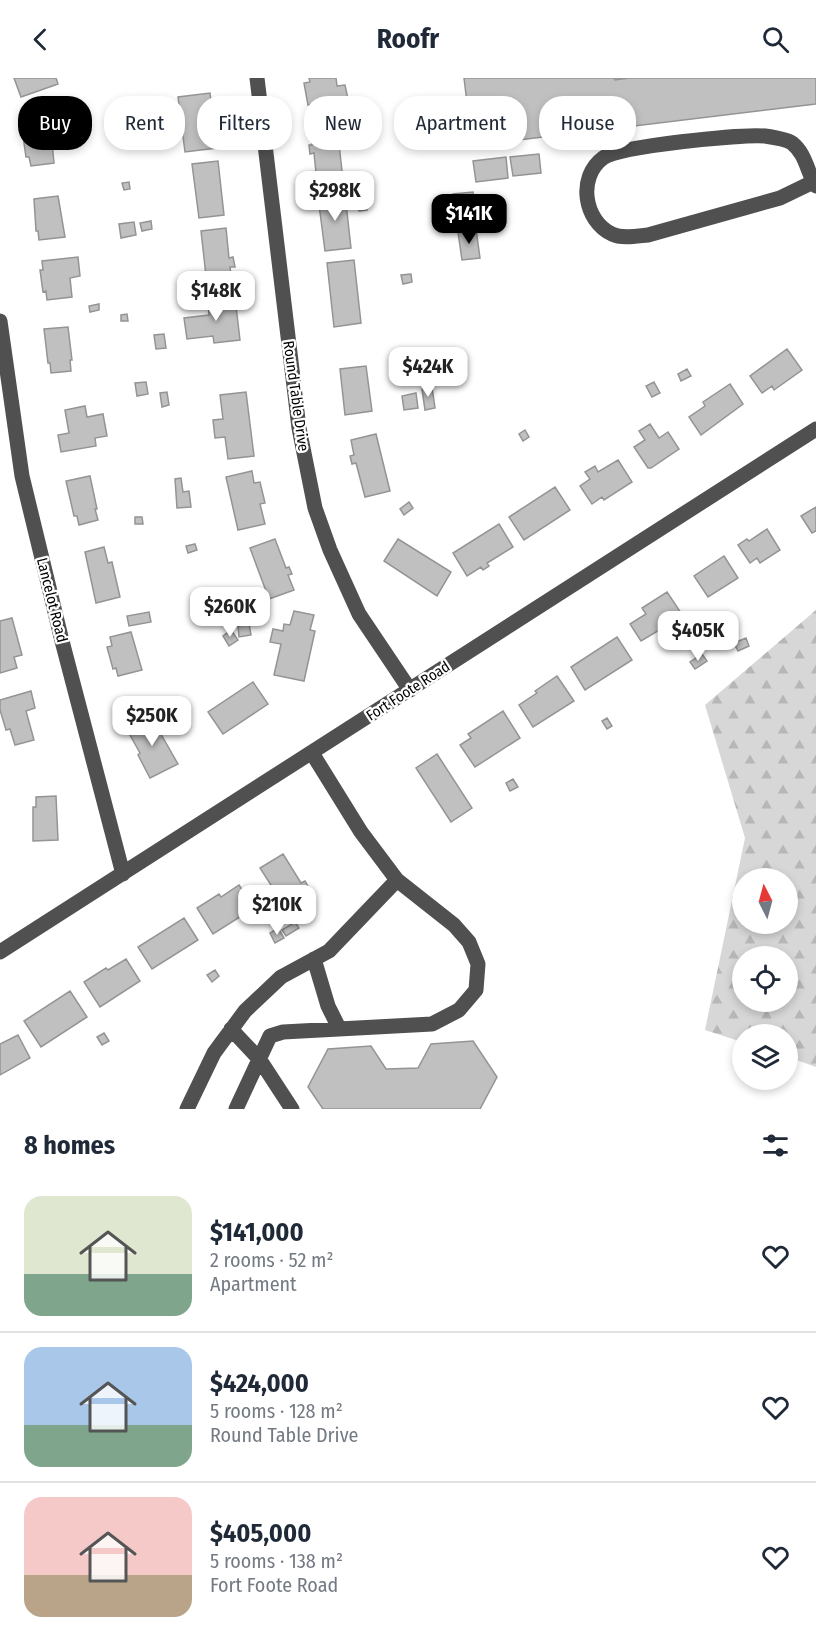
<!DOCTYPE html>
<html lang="en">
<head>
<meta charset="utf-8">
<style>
	body { margin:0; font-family:"Fira Sans Condensed",sans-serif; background:#f2f2f3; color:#1f2937; height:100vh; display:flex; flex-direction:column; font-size:22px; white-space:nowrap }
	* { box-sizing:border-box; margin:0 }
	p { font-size:20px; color:#747a83 }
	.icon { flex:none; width:33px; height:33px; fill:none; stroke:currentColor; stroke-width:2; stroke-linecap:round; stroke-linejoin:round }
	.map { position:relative; height:1031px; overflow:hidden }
	.side { display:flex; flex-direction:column; background:#fff; flex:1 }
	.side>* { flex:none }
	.guide { position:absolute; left:18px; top:18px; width:780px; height:54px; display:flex; gap:12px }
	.needle { width:39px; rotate:354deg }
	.controls { position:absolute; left:732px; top:790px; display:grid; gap:12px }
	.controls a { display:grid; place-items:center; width:66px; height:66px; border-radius:50%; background:#fff; box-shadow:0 3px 9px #0003; font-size:30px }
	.price { position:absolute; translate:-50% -51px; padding:0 14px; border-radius:12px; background:#fff; color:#222; font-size:20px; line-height:39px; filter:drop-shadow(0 2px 3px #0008) }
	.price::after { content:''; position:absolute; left:50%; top:36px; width:18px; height:14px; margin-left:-9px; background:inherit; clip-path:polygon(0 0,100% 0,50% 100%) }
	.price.on { background:#000; color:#fff }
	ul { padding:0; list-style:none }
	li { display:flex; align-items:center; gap:18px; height:150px; padding:0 24px }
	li+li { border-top:2px solid #e0e1e3 }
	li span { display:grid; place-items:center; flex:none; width:168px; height:120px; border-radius:18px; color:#555 }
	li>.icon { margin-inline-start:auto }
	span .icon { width:72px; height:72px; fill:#fffc; stroke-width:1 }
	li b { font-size:26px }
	h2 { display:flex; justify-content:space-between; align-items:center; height:72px; padding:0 24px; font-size:26px }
	.tag { padding:0 21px; border-radius:24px; background:#fff; box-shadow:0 3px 9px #0003; font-size:21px; line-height:54px }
	.tag.on { background:#000; color:#fff }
	header { display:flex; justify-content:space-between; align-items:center; height:78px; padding:0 24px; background:#fff; font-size:27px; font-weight:700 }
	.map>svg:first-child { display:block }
</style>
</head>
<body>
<header><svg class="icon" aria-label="back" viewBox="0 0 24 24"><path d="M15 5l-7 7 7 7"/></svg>Roofr<svg class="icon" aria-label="search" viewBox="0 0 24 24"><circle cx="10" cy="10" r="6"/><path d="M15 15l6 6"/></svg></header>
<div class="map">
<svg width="816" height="1031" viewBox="0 0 816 1031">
	<defs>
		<pattern id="forest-firs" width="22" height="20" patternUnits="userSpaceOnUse" patternTransform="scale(1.5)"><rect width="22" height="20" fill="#d7d7d7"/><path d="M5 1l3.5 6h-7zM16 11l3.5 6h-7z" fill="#b7b7b7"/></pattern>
	</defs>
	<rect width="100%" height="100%" fill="#fff"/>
	<path fill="url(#forest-firs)" fill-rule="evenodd" d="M816,532V989L788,979V957H742V964L705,952L745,760L705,627ZM742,801H788V846H742ZM742,879H788V924H742Z"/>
	<path fill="#c0c0c0" stroke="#949494" stroke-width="1.5" d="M14,0H56L58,6L21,19Z
		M309,0H336L337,8L345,7L348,21L339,22L341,35L314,39L312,26L308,27L304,5L310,4Z
		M464,0H614L615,2L629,0H816V26L494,65L490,30L468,33Z
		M464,0H816V26L494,65L490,30L468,33Z
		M210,15L217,70L185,74L178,19Z
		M136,20L138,32L126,33L125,22Z
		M50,45L54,85L31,88L29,79H26L23,58L27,57L26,48Z
		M337,48L343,102L317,105L314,75L310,76L309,67H312L310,51Z
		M539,76L541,95L513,98L510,79Z
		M506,79L508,100L476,104L473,83Z
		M218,83L224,137L199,140L192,86Z
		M129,104L130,111L124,112L122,105Z
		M473,114L476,144L457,146L453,116Z
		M345,116L351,170L325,173L318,119Z
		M58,118L65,159L39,162L38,153H36L34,121Z
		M366,125L367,132L359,133L358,126Z
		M151,143L152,151L142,153L140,145Z
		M134,144L136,157L121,160L119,146Z
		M226,150L229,180L233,179L235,189H230L232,204L207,207L201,153Z
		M476,151L480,180L462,182L458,154Z
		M78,179L80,198L70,200L72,219L47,222L46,213L43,214L40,192H43L42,183Z
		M354,182L361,245L334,249L327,185Z
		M411,196L412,204L403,206L401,197Z
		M235,220L240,262L214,265L213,258L187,261L184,240L209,237L208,223Z
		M99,226V232L90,234L89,228Z
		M127,236L128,243H121V237Z
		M68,249L72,282H70L71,293L51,295L50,285H48L44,251Z
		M164,256L166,270L156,271L154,257Z
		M787,271L802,292L774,312L772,308L762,315L750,298Z
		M366,288L372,333L345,337L340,291Z
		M687,291L691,298L681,303L678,296Z
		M146,304L148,316L137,318L135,305Z
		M654,304L660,315L652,319L646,308Z
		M730,306L743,326L701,357L689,339L705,328L703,324Z
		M432,309L435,330L425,332L422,311Z
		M167,314L169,327L162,329L160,315Z
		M246,314L254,378L228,381L225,359L215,360L213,342L223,341L220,317Z
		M416,315L418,330L404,332L402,318Z
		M85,328L87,339L103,336L107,358L95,360L96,368L61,374L58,357L69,355L65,332Z
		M650,346L659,360L668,354L679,371L651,390H648L634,369L645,362L639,353Z
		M525,352L529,359L523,363L519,356Z
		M376,356L390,413L365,419L356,385L352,386L350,378L354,377L351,362Z
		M618,382L632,404L604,422L602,419L592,426L580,408L590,401L585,394L595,388L598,394Z
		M252,393L254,405L260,404L265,425L260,426L265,446L238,452L226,399Z
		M90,398L97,431H95L98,442L79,447L77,438H74L66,403Z
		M181,400L183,414L189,413L191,429L177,430L175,401Z
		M555,409L570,432L524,462L509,439Z
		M409,424L413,430L404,437L400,431Z
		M816,429V453L812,455L801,438Z
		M135,439H142L143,446H135Z
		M499,446L513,469L487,485L489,488L483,492L481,489L467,498L453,475Z
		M767,451L780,472L760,485L757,480L750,485L738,467L747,461L749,463Z
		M275,461L286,490L289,489L292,496L288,497L294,512L269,521L250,470Z
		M398,461L451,494L437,518L384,483Z
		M195,466L197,472L188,475L186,468Z
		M104,469L108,485L112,484L120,519L96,525L85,474Z
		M724,478L738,500L708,519L694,498Z
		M667,514L683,538L641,563L630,546L646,536L642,530Z
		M294,533L314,537L310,552L315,553L304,603L274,597L281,566L270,564L273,551L283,553L284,546L290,547Z
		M149,534L151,544L129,548L127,538Z
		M12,540L22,577L14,579L17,590L0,595V543Z
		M249,546L251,557L239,559L238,548Z
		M231,552L238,562L229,568L223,558Z
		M131,554L142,592L118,598L116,590L113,591L107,569L112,568L110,559Z
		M617,559L632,582L585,612L571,589Z
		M746,560L749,568L738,573L734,565Z
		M702,576L707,583L695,591L690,584Z
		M557,598L574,623L533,649L519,627L537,615L535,613Z
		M253,604L268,626L223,656L208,634Z
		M31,613L35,630L26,633L34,662L15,667L10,651L6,652L0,632V622Z
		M503,633L520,660L475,689L460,667L471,660L468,656Z
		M150,637L178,686L150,700L138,677L140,675L126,650Z
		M607,640L612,648L607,651L602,643Z
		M437,676L472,730L451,744L416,690Z
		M513,701L518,709L510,713L506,705Z
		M56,718L58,762L33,763V729H36V719Z
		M283,776L301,805L305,803L309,810L306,812L315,825L292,840L260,790Z
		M239,807L254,830L213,856L197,830L219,816L221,819Z
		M184,840L198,862L152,891L138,869Z
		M295,844L299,850L286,858L282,852Z
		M278,850L284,860L275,865L270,855Z
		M126,881L140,903L100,929L84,904L106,890L108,892Z
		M215,892L219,898L212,904L207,897Z
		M70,913L87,939L41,969L24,943Z
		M104,955L109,963L102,967L97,959Z
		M18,957L30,980L0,997V966Z
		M473,963L497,999L480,1031H323L308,1009L328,971L371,968L386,991L418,990L431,966Z"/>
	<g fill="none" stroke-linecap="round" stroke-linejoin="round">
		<path stroke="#505050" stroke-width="15" d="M257,0L299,350L315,430L330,472L359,536L410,612
			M813,104L780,120L648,157C637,158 622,161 612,156C584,143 577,99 603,80C620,68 741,56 765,58C772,59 786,61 792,65C806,76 807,94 816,108
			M0,243L22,398L62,563L123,796
			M0,874L816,351
			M314,881L328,928L339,950
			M231,951L260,982L292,1031
			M187,1031L214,975L245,933L281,899L329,873L397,802L361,754L312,675
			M236,1031L270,958L283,954L432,946L459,932L476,912L478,886L469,864L454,847L397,802"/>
	</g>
	<g text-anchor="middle" stroke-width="4.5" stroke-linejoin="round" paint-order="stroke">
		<g font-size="15" fill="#000" stroke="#fff">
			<text transform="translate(296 318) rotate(82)" y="5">Round Table Drive</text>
			<text transform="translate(52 522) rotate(76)" y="5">Lancelot Road</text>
			<text transform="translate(408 613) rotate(-33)" y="5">Fort Foote Road</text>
		</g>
	</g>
</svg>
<div class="controls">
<a><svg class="needle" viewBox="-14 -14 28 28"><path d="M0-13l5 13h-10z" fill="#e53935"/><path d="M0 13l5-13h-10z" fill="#747a83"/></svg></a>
<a><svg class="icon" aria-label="locate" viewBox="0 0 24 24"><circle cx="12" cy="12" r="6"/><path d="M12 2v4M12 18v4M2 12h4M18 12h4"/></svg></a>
<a><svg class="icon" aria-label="layers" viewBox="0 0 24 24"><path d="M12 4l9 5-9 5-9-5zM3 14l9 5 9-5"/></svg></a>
</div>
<b class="price" style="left:335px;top:144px">$298K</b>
<b class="price on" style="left:469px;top:167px">$141K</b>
<b class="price" style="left:216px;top:244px">$148K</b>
<b class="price" style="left:428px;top:320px">$424K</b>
<b class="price" style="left:230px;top:560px">$260K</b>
<b class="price" style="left:698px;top:584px">$405K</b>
<b class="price" style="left:152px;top:669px">$250K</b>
<b class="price" style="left:277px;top:858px">$210K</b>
<div class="guide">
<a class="tag on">Buy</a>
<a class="tag">Rent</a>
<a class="tag">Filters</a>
<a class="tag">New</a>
<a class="tag">Apartment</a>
<a class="tag">House</a>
</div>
</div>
<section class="side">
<h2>8 homes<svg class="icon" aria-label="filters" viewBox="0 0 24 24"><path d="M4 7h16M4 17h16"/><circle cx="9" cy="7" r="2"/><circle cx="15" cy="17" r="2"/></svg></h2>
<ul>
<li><span style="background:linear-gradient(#dfe7d0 65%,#7fa58c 0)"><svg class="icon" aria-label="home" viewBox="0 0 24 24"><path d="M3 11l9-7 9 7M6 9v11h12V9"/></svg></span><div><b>$141,000</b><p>2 rooms · 52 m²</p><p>Apartment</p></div><svg class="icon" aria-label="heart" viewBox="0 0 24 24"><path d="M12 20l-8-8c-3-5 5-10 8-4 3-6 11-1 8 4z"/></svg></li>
<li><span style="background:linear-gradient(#a9c7e8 65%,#7fa58c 0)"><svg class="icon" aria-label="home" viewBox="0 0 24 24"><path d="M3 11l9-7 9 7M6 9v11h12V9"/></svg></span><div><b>$424,000</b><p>5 rooms · 128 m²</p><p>Round Table Drive</p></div><svg class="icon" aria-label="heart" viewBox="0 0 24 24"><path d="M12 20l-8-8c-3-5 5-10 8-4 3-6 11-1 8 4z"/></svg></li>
<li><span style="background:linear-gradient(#f6c9c9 65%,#b9a48a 0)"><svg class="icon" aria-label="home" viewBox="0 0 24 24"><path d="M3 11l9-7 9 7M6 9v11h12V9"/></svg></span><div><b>$405,000</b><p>5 rooms · 138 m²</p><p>Fort Foote Road</p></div><svg class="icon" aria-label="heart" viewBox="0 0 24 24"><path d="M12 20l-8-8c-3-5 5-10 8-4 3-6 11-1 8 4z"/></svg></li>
</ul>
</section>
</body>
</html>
